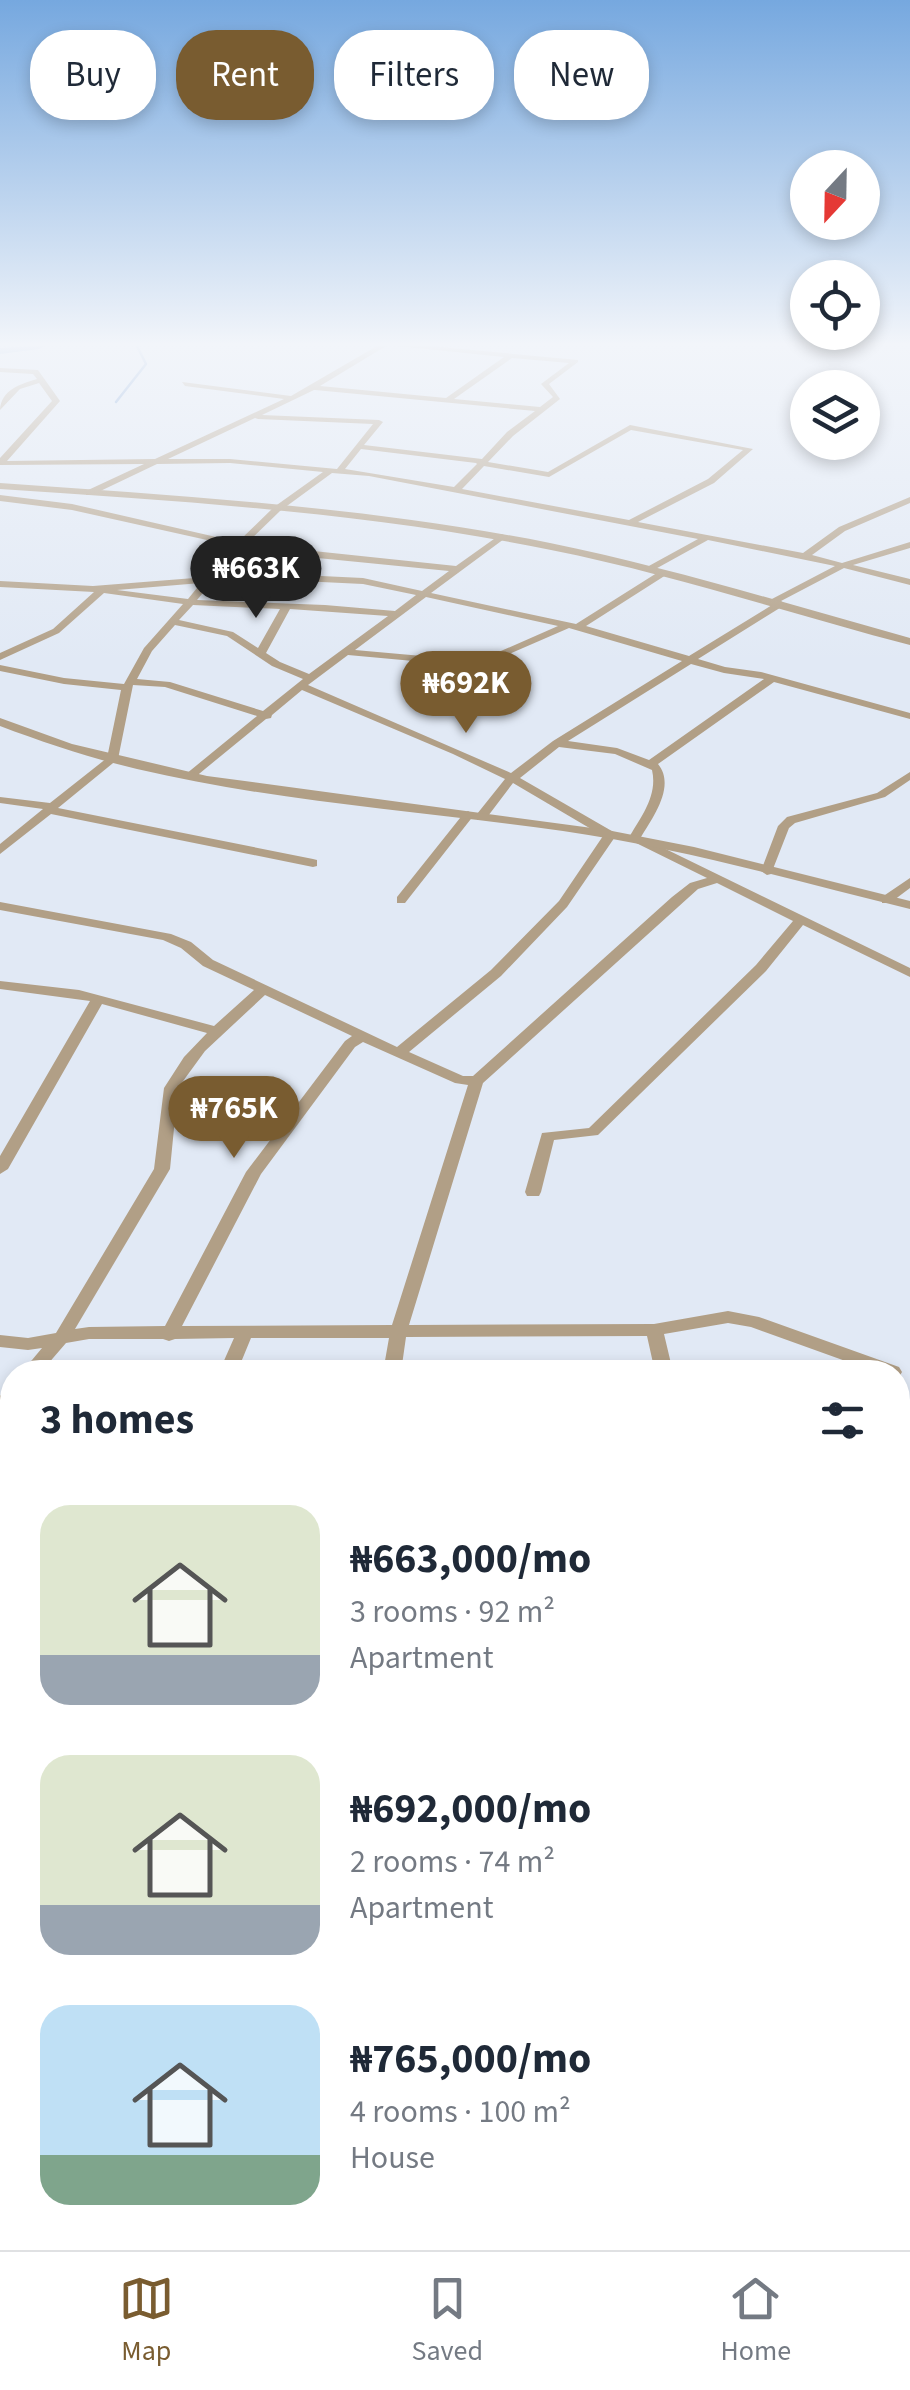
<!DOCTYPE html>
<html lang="en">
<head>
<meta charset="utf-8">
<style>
	body { margin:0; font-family:"Source Sans 3",sans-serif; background:#f6f6f7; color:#1f2937; height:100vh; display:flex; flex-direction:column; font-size:38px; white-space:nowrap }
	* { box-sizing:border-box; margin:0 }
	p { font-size:32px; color:#747a83 }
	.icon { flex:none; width:55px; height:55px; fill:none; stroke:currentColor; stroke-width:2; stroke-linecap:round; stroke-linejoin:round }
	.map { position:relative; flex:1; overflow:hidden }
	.sheet { position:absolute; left:0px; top:1360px; width:910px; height:890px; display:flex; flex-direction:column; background:#fff; border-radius:40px 40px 0 0; box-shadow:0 5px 15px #0003 }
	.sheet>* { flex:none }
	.hud { position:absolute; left:30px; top:30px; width:850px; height:90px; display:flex; gap:20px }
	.needle { width:65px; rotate:202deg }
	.tools { position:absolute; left:790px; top:150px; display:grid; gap:20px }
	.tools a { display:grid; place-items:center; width:90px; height:90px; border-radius:50%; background:#fff; box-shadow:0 5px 15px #0003; font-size:50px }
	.price { position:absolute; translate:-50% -85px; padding:0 22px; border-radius:35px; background:#795c30; color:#fff; font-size:32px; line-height:65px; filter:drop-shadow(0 2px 5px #0008) }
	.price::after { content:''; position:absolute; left:50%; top:60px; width:30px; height:22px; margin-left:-15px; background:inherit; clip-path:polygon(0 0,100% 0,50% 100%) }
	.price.current { background:#222; color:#fff }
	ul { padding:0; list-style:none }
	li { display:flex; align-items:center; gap:30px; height:250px; padding:0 40px }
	li span { display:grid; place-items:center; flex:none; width:280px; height:200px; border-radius:30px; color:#555 }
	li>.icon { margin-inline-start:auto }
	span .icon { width:120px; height:120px; fill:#fffc; stroke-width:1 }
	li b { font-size:42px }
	h2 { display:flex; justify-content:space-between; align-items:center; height:120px; padding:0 40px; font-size:42px }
	.pill { padding:0 35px; border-radius:40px; background:#fff; box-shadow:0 5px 15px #0003; font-size:35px; line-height:90px }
	.pill.current { background:#795c30; color:#fff }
	.tabs { display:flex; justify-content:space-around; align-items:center; height:140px; border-top:2px solid #e0e1e3; background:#fff; font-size:28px; color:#747a83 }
	.tabs a { display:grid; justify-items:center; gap:5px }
	.tabs .current { color:#795c30 }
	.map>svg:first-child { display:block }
</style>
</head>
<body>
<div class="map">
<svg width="910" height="2250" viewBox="0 0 910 2250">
	<rect width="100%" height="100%" fill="#e1e9f5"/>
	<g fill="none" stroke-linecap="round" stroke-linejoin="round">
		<path stroke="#6b96d2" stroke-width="2.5" d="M116,402L146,364L137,346"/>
		<path fill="#6b96d2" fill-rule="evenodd" d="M44,346L39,349L0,354V348Z"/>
		<path fill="#b19f86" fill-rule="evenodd" d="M377,346H386L320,386L446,398L504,357L397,346H430L578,360V362L549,384L560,399L513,436L488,462L548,472L630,425L753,449L714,483L638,522L803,553L839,527L910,497V503L845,531L812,555L842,563L910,542V548L853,565L910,579V585L844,568L781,601L785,604L783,606L698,659L725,667L761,672L910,713V719L774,682L658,764C676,786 653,817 641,837L910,968V977L803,925L766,971L598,1135L554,1140L541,1192L539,1196H527L525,1192L542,1133L589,1128L756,965L793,921L717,883L698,889L483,1083L409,1325L654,1324L728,1311L759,1317L899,1367L902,1372L899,1377L898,1372H876L751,1327L728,1323L664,1334L673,1372H655L647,1336L406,1337L401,1372H383L389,1338H251L237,1372H219L234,1338L175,1339L169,1341L163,1339H89L66,1343L41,1372H22L42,1348L28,1350L0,1347V1335L28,1338L56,1333L154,1169L164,1088L184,1057L207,1033L102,1004L8,1169L0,1174V1156L90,1001L0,989V981L79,990L214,1026L254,990L203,966L181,948L163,940L0,910V902L171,934L191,942L213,960L397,1047L491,970L559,901L603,836L513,783L485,820H477V814L505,779L453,754L302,690L272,715L271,718L266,719L194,778H186V774L257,716L165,687L133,685L118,759L58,808L313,859L317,860V866L313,867L51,814L0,854V844L43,809L0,803V797L50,803L107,758L121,690L64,684L0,671V665L64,678L124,684L144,648L183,604L104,593L59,633L0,660V653L53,629L94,592L0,587V581L93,586L207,577L234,546L72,510L0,501V495L72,504L238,542L274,507L323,472L230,463L157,464L92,495H86V491L144,464L0,465V458L52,401L39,383L20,389L0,410C1,390 20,384 37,379L33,374L0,372V368L38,370L60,401L7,461L155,459L284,399L185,386L182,382L291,396ZM512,358L569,363L541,384L553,397L540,407L454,399ZM314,390H315L535,411L507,432L482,459L364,445L383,422L379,420L262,415ZM255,418L258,419L373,424L337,469L230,459H168ZM631,430L743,450L708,479L629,520L462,489L484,466L549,477ZM361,449L476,463L477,464L454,487L345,469ZM332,473L369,476L698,539L647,567L645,569L650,572L708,540L835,566L770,600L768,602L772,605L689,656L586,626L666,575V571H660L576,624L431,593L504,539V535L501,534L456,566L246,544L280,511ZM242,548L257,552L449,571L422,591L363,578L259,573L217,576ZM259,579L363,584L416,595L395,611L325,605L197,600L212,582ZM201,583L188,599L117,590ZM426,597L558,626L478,661L355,650ZM193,605L280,609L258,648L233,632L179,620ZM290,609L388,616L309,674L280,662L266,653ZM175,625L227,636L272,666L303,679L263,711L170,682L137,679L152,651ZM569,628L682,661L553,741L511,773L308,685L348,655L479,667ZM691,664L724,673L764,679L649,760L617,748L568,741ZM559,747L615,754L652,770C658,796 641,817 628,839L707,878L690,883L672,897L473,1076H463L409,1052L501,976L567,907L617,834L520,778ZM265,995L352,1036L345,1041L246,1172L165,1326L89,1327L75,1329L170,1169L178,1088L205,1051ZM363,1042L455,1083L468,1085L392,1325L182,1326L261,1174L355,1047Z
			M910,772V780L885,797L795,823L789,828L771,874L767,875L761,871L778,826L787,817L877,793Z
			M468,811L474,815L405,903H397V897L464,813Z
			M910,878V888L890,903H882V897Z
			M12,1387V1406L6,1413L0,1415V1396L6,1389Z
			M0,1577L12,1579V1595L0,1593Z
			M0,1726L12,1731V1749L0,1746Z
			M12,1754C13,1769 17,1788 0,1794C0,1779 0,1760 12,1754Z
			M0,1941L12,1946V1970L0,1965Z
			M586,2238H612L617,2250H591Z
			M676,2238H703L698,2250H671Z"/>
		<path fill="#b19f86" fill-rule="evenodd" d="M0,483C184,496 370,507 550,543C672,568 791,605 910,638V645C790,614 672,574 551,550C370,513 184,501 0,489Z
			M0,718L72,744L207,776L607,830L694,847L910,901V909C795,881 681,848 563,831C421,811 277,802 137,769C90,758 45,743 0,726Z"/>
	</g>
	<linearGradient id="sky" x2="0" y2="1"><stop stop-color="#76a8df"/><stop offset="0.52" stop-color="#f2f5fa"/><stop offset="1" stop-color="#f2f5fa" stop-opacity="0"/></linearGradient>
	<rect width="910" height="662" fill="url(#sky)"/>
</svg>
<div class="tools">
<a><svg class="needle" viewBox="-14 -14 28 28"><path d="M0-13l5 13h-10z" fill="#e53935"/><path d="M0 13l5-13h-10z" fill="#747a83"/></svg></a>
<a><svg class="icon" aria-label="locate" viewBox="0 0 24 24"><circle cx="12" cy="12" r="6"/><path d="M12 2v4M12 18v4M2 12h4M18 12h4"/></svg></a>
<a><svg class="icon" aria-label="layers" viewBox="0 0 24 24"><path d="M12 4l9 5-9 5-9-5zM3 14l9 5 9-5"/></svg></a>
</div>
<b class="price current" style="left:256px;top:621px">₦663K</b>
<b class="price" style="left:466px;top:736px">₦692K</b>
<b class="price" style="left:234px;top:1161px">₦765K</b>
<div class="hud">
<a class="pill">Buy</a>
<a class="pill current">Rent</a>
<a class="pill">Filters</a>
<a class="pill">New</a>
</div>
<section class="sheet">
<h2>3 homes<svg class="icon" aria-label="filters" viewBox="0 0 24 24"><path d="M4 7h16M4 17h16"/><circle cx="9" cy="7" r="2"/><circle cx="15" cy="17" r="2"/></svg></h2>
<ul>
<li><span style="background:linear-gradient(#dfe7d0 75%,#9aa5b1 0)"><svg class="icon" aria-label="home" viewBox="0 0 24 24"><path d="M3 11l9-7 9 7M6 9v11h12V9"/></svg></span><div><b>₦663,000/mo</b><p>3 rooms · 92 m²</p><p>Apartment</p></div></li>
<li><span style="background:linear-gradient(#dfe7d0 75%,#9aa5b1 0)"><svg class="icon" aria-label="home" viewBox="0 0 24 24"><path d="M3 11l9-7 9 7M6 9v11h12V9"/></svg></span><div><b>₦692,000/mo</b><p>2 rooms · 74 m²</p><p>Apartment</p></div></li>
<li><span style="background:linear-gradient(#bfe0f5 75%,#7fa58c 0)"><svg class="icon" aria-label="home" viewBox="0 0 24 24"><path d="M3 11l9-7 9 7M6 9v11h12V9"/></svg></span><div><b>₦765,000/mo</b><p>4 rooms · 100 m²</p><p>House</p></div></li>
</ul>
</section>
</div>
<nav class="tabs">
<a class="current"><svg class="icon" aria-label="map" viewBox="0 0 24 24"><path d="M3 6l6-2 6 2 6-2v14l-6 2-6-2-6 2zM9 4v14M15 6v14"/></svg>Map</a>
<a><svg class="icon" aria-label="saved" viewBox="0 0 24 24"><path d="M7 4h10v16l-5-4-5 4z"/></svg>Saved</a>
<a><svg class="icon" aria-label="home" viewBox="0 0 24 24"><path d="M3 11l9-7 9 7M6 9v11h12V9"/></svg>Home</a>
</nav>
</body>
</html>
